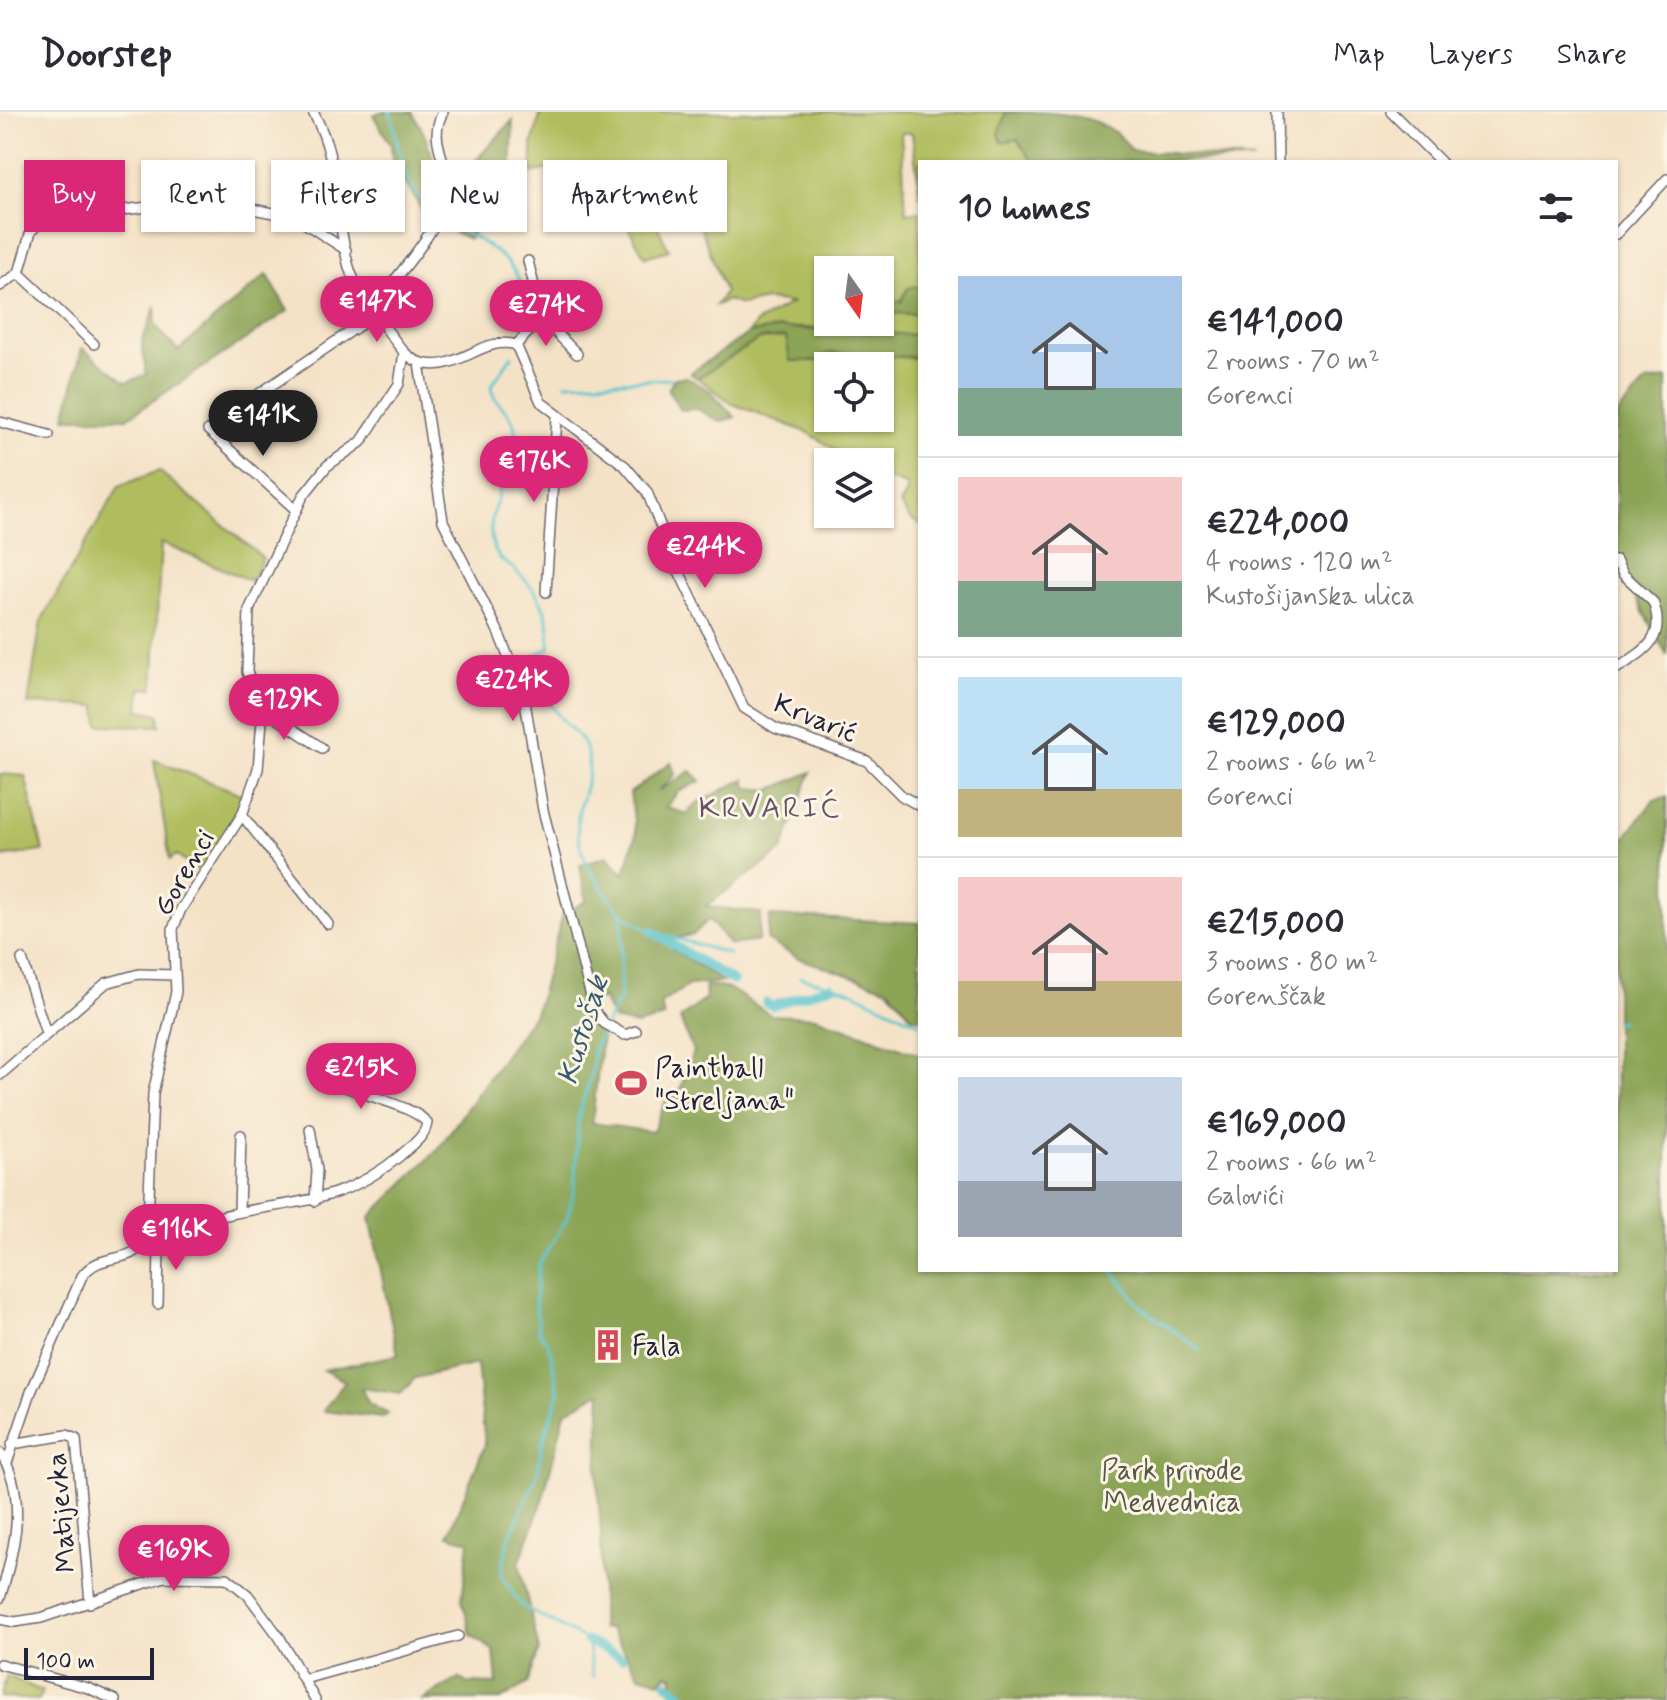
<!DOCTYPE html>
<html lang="en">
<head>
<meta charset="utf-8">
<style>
	body { margin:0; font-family:Mynerve,sans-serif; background:#f7f7f7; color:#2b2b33; height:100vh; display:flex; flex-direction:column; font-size:30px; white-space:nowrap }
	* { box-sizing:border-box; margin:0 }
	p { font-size:26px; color:#7c7c81 }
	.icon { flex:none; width:44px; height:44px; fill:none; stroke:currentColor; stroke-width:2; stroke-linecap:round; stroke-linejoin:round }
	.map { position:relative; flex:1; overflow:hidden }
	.panel { position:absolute; left:918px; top:48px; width:700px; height:1112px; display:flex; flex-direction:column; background:#fff; border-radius:0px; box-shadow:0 2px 6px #0004 }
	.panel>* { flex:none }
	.banner { position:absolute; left:24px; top:48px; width:760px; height:72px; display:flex; gap:16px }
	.needle { width:52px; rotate:166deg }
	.buttons { position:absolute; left:814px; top:144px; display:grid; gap:16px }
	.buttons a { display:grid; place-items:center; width:80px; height:80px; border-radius:0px; background:#fff; box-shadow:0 2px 6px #0004; font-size:40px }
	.scale { position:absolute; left:24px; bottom:20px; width:130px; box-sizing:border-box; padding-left:8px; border:4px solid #22223b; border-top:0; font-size:22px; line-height:28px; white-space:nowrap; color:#22223b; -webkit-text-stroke:6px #fcf5e5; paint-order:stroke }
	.price { position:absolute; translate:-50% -68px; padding:0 18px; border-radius:28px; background:#db2777; color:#fff; font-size:26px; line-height:52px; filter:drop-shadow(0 2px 4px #0008) }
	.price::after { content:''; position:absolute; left:50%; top:48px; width:24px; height:18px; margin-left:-12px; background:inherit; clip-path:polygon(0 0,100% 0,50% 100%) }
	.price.current { background:#222; color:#fff }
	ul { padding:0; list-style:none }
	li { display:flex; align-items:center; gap:24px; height:200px; padding:0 40px }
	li+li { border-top:2px solid #e1e1e2 }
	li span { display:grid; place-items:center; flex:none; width:224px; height:160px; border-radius:0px; color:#555 }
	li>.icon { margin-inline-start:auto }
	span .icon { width:96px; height:96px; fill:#fffc; stroke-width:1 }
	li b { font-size:34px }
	h2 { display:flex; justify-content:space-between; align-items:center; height:96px; padding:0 40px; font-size:34px }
	.pill { padding:0 28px; border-radius:0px; background:#fff; box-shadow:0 2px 6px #0004; font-size:28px; line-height:72px }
	.pill.current { background:#db2777; color:#fff }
	header { display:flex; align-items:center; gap:48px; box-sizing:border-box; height:112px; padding:0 40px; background:#fff; border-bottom:2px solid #e1e1e2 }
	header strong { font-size:38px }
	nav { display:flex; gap:44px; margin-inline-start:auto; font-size:28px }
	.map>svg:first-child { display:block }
</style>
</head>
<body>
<header>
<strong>Doorstep</strong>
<nav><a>Map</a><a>Layers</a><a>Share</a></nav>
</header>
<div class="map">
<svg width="1667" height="1588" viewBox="0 0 1667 1588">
	<rect width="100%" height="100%" fill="#fcf5e5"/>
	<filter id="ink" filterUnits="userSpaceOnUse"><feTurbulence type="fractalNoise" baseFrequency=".0125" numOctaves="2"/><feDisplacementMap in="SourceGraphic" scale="16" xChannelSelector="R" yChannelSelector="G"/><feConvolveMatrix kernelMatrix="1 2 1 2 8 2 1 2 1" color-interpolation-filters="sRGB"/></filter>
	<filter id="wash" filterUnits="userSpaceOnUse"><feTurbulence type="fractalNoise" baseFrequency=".006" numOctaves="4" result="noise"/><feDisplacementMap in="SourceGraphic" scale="32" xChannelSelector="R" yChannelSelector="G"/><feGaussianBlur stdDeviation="1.8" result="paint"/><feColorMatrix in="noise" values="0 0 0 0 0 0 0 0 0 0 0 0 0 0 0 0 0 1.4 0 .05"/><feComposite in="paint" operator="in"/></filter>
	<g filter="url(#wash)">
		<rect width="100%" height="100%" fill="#f4e2c7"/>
		<path fill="#b0bd5f" stroke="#69704d" stroke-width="2" fill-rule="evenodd" d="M541,0H1006L999,22L1002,30L1017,27L1033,50H920V86L912,21H901L906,101L920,99V177L908,176L905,186L894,191L890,188L887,194L894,201L915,202L920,212V224C878,222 787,208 752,222L749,221L757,210L792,191L766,188L741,193L728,188L716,193L725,180L689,85H643L669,138L645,145L620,101L592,104L589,77L554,79L557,55L532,61V33ZM828,158H880V210H828Z
			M786,225L791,249L825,248L824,243L831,241L913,246L920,243V413L909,406L900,392L907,381L906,373L880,364V350H855L807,320L733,292L698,266L760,226ZM828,254H880V306H828Z
			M159,359L263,446L251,469L161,431L153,576L141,577L139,598L159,602L160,614L99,613L97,594L28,592L41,509L119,374Z
			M154,648L244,683L246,687L201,761L176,743L170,748Z
			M0,662L25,664L43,739L0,745Z
			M7,1564L42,1579L38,1588L0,1585Z"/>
		<path fill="#8ca456" stroke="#576348" stroke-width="2" d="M380,0H412C432,31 446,76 429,110L392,48L391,33L373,3Z
			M1006,0C1053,0 1108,0 1131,38L1254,48L1033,50L1017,27L1002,30L999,22Z
			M513,8L509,117L481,107L469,127L440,114L454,90V72Z
			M267,162L288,199L127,306H65L82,236L126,270L146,263L142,230L156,193L155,213L178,239Z
			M916,174L920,177V212L915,202L893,201L887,195L890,188L901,190L908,176Z
			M782,216L920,223L918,243C909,248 847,242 831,241L825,243V249H790L786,225L760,227L697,266L690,261L749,221Z
			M687,265L710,279L735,305L720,310L697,297L681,298L668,278L675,266Z
			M1667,267V544L1616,450V304L1646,270Z
			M671,650L675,663L658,679L691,659L701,669L678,680L666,695L686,702L697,691L745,667L747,676L770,678L811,660L782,739L706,794L761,801L758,829L730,833L709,807L693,823L675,826L672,837L723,870L689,873L661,891L664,905L637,913L614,908L602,886L587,896L602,921L592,1011L653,1020L669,981L680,979L693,939L680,907L706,886L705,873L730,877L771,903L816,905L920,943V1158H1616V737L1654,688L1667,685V1588H679L672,1582L673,1564L667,1562L661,1569L639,1563L610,1517L601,1516V1421L597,1367L601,1280L565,1300L542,1390L519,1451L539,1538L528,1571L501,1588H422L460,1566L467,1571L497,1572L494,1539L471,1523L462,1487L469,1429L448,1423L485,1333L477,1252L415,1266L401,1282L361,1276L369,1292L388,1302L383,1306L323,1299L345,1269L323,1258L398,1243L370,1105L438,1037L536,899L563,802L586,789L580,753L607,744L624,762L636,722L630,681Z
			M770,804L920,811V907L912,905L889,877L798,846L767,828Z"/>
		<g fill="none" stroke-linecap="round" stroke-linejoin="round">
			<path stroke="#57c4cf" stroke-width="3" d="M390,0C398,27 401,67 421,88C461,131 538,135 522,213
				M512,244L491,274C493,298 520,296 515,333C511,365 475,414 499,445C502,449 509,453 513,456C539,480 552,500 549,536L534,544C534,566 546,588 560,605C567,614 579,622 584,633C595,655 584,676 579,698C571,738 598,774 622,802L620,885L593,939L592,959L579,1002L574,1078L567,1107L539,1152L535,1186L539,1219L549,1234L559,1281L541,1335L538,1361L507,1431L501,1464L522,1494L587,1529L593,1565
				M566,271L672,267
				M622,802L651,819L729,842
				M800,865L849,878L920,912
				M1616,910L1621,909
				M1112,1158L1141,1195L1200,1238"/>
			<path stroke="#57c4cf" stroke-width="9" d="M651,819L733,869
				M766,891L772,894L831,874
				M587,1529L622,1546
				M667,1571L689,1588"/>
		</g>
	</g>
	<g filter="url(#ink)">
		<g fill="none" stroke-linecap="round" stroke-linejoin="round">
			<defs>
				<path id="minor" d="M313,0C341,50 334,102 349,155C356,178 373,199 387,218C397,231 406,247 422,251C457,261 483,223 516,233L541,290L625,354L647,380L676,453L744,596L775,616L867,649L902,684L920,694
					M1277,0L1278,50
					M1391,0L1441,50
					M1616,122L1667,67
					M528,149L542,206L577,242
					M19,161L31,119L42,108L205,88L295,105L346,138
					M19,161L94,232
					M0,174L19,161
					M371,195C393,171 446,110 448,77C449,49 427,29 443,0
					M516,233L542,206
					M419,251L443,409L497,517L524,584L543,698L595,900L604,911L625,923L636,919
					M234,299L376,202
					M0,310L49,323
					M208,318L296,398
					M1616,448L1623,462L1653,490C1667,528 1644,539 1616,557
					M546,480L557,305
					M263,597L322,636
					M242,703L328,812
					M22,847L46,921
					M0,963L106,871L139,862L175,863
					M310,1017L317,1058L315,1089
					M239,1100L241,1023
					M140,1136C162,1139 187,1114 207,1108C282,1086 333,1100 401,1043C411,1034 425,1025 427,1011C414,992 347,981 323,964
					M158,1192L159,1132
					M12,1332L67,1323L76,1327L90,1491
					M0,1341C29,1383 14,1440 0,1486
					M7,1351L31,1280L82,1164C105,1133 141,1162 148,1111L153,981L176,880L173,817L181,797L242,703L258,657L263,597L247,560L249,498L303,384L327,354L361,330L399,272L404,241
					M0,1507L15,1510L41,1506L164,1465L227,1466L248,1483L280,1526L315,1588
					M0,1552L88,1576L115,1588
					M304,1567L458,1524"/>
			</defs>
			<use href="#minor" stroke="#6c656c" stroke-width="12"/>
			<use href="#minor" stroke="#fff" stroke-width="9"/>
		</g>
	</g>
	<defs>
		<symbol id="stadium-bare" viewBox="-9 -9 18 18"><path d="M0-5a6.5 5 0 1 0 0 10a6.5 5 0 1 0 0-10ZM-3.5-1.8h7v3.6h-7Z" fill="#d1495b" stroke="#fcf5e5" stroke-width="2.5" paint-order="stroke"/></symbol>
		<symbol id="building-bare" viewBox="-9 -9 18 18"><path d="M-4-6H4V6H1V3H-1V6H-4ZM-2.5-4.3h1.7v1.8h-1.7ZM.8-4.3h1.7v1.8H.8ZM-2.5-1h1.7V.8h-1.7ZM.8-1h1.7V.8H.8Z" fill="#d1495b" stroke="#fcf5e5" stroke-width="2.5" paint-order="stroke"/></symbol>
	</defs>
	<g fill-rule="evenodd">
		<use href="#stadium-bare" x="609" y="949" width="44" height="44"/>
		<use href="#building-bare" x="586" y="1211" width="44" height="44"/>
	</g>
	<g text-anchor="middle" stroke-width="6" stroke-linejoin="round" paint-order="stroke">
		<g font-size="28" fill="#22223b" stroke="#fcf5e5">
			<text transform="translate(816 605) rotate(22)" y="10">Krvarić</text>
			<text transform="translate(183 760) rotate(-60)" y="10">Gorenci</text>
			<text transform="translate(60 1401) rotate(-95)" y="10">Matijevka</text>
		</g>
		<g font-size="28" fill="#22223b" stroke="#fcf5e5" text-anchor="start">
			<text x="655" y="965">Paintball<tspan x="655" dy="32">"Streljana"</tspan></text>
			<text x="632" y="1243">Fala</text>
		</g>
		<g font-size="28" fill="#545848" stroke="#fcf5e5">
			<text x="1172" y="1367">Park prirode<tspan x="1172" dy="32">Medvednica</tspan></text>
		</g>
		<g font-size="30" letter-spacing="2" fill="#66536a" stroke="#fcf5e5">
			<text x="770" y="705">KRVARIĆ</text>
		</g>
		<g font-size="30" font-style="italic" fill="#355b6f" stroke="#fcf5e5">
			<text transform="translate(582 918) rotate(-73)" y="10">Kustošak</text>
		</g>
	</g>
</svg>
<div class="buttons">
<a><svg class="needle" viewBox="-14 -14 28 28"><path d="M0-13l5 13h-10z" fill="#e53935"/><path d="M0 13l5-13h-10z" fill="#7c7c81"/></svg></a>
<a><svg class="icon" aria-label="locate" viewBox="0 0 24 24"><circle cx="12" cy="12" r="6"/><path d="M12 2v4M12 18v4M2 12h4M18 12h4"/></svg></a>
<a><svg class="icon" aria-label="layers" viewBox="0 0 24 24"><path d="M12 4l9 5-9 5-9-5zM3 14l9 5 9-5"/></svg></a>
</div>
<div class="scale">100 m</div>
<b class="price" style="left:377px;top:232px">€147K</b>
<b class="price" style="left:546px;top:236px">€274K</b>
<b class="price current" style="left:263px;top:346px">€141K</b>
<b class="price" style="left:534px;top:392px">€176K</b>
<b class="price" style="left:705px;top:478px">€244K</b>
<b class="price" style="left:513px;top:611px">€224K</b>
<b class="price" style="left:284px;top:630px">€129K</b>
<b class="price" style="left:361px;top:999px">€215K</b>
<b class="price" style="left:176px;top:1160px">€116K</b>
<b class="price" style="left:174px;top:1481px">€169K</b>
<div class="banner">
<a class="pill current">Buy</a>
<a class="pill">Rent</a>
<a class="pill">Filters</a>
<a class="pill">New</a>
<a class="pill">Apartment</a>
</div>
<section class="panel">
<h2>10 homes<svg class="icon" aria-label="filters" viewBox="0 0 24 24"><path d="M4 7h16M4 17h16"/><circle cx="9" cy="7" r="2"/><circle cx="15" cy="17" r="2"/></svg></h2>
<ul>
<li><span style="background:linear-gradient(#a9c7e8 70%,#7fa58c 0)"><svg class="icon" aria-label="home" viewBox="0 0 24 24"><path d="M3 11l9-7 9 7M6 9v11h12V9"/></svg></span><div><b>€141,000</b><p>2 rooms · 70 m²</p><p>Gorenci</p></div></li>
<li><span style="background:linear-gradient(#f6c9c9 65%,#7fa58c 0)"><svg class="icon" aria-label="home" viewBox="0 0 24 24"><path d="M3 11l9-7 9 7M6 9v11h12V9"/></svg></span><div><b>€224,000</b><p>4 rooms · 120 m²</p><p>Kustošijanska ulica</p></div></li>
<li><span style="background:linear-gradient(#bfe0f5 70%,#c2b280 0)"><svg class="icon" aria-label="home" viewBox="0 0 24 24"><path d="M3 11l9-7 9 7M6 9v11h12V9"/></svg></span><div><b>€129,000</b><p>2 rooms · 66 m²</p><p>Gorenci</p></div></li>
<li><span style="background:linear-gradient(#f6c9c9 65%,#c2b280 0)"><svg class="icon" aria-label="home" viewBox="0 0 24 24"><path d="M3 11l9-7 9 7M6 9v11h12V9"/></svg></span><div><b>€215,000</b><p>3 rooms · 80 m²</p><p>Gorenščak</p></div></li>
<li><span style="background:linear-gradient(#c9d6e8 65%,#9aa5b1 0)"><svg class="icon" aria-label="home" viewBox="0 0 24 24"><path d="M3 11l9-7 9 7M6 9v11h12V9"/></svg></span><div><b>€169,000</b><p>2 rooms · 66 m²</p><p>Galovići</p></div></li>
</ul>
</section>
</div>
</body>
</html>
